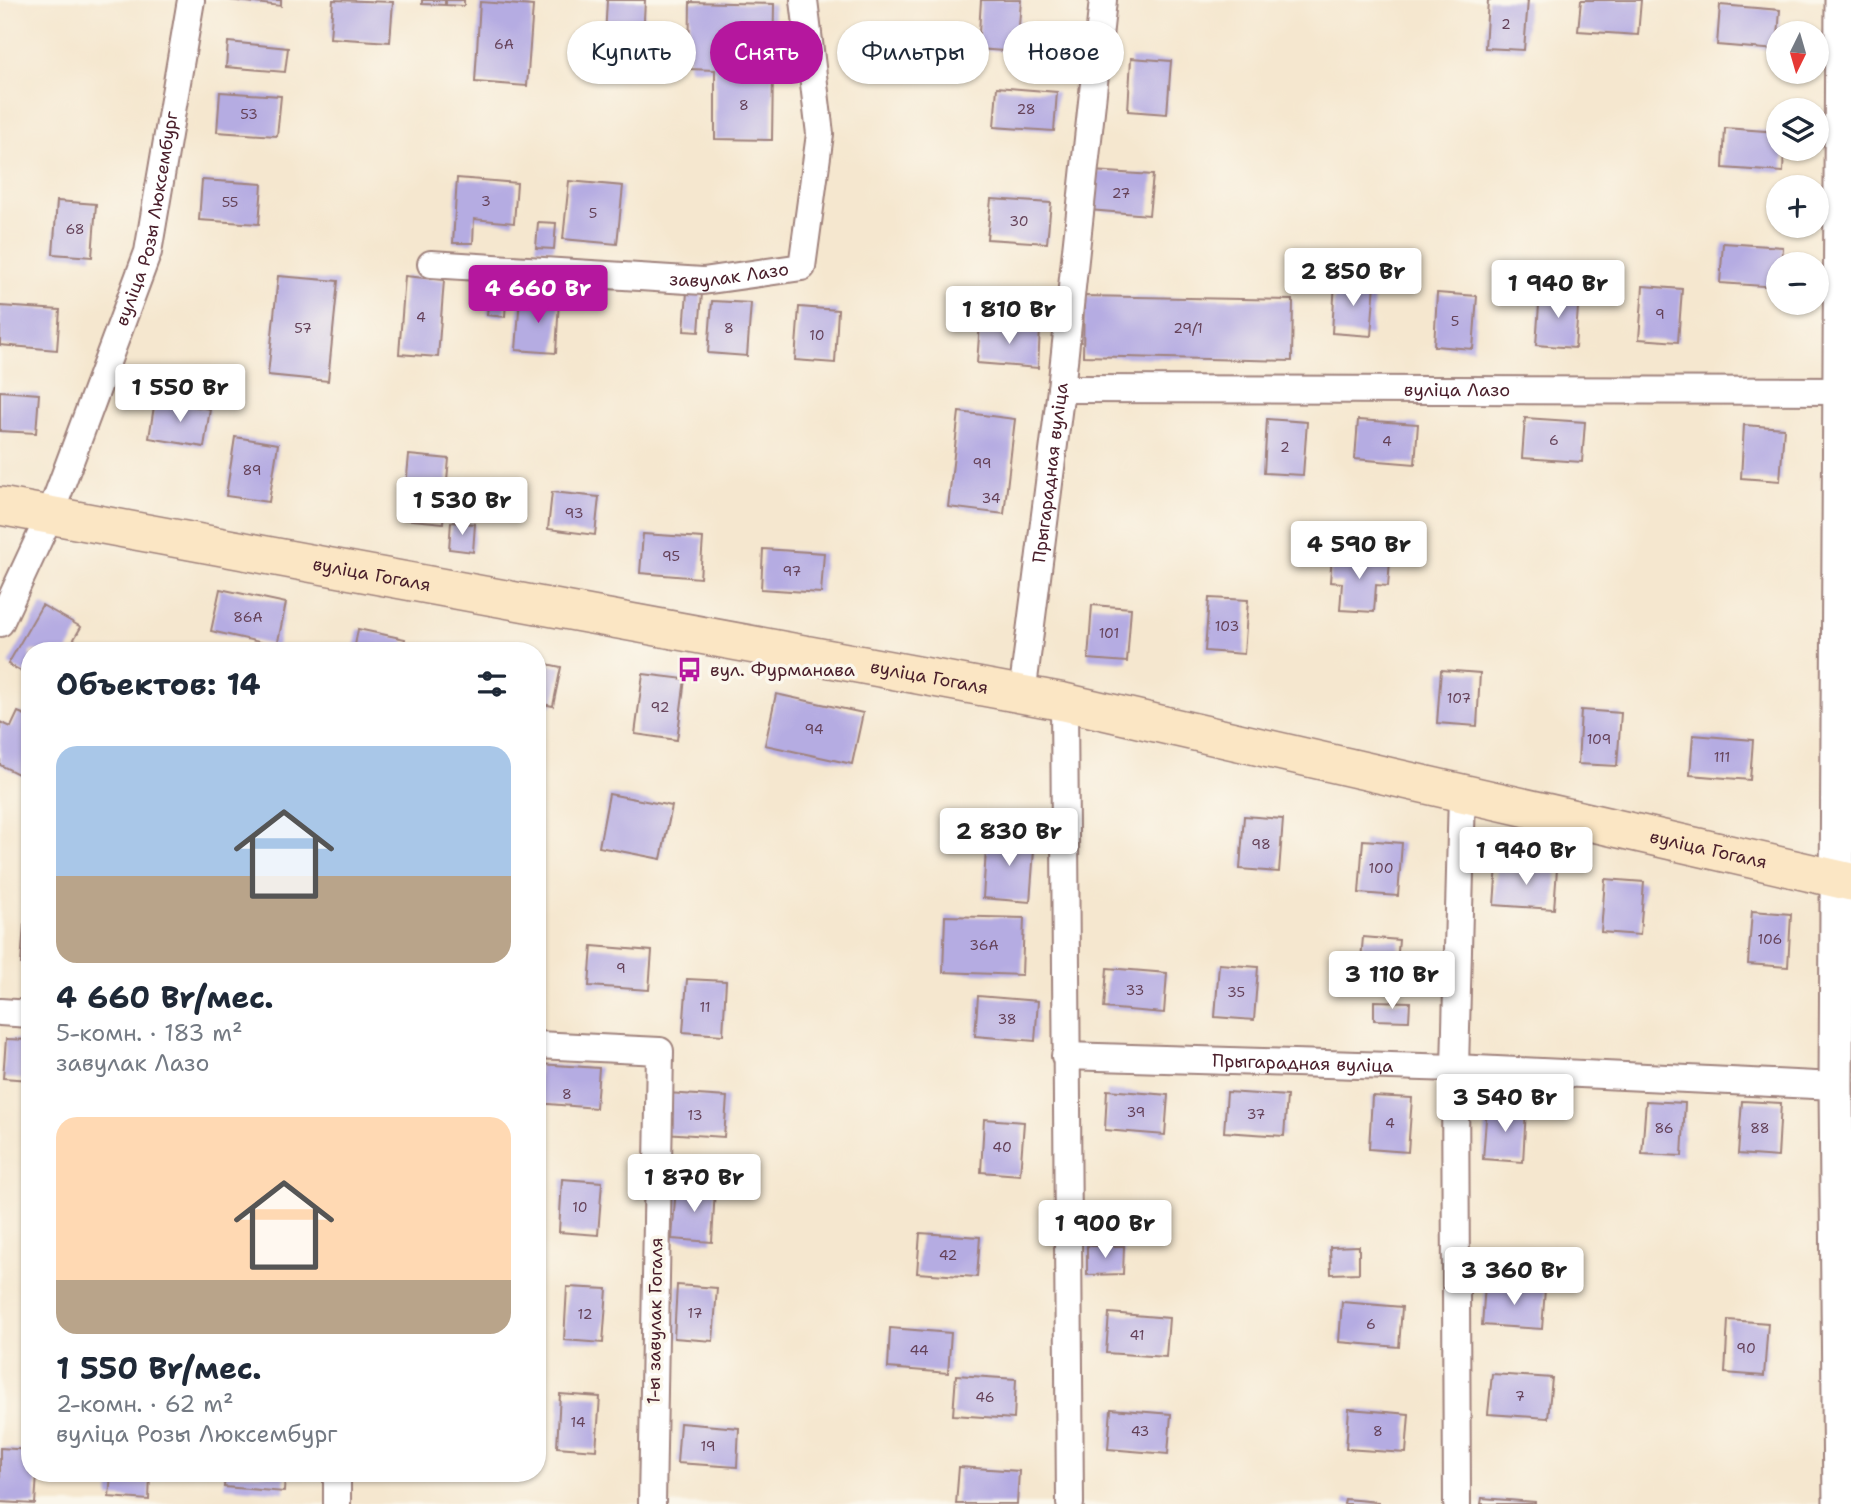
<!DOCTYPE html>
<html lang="ru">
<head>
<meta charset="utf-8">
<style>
	body { margin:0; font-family:"Shantell Sans",sans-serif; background:#f2f2f3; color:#1f2937; height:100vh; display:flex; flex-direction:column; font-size:26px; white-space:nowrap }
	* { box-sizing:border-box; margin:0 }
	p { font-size:23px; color:#747a83 }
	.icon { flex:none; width:38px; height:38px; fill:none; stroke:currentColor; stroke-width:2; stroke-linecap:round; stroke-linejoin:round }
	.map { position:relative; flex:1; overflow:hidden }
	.drawer { position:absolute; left:21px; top:642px; width:525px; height:840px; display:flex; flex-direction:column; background:#fff; border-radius:28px; box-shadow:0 2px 5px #0004 }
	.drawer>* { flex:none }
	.hud { position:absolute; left:567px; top:21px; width:665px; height:63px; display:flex; gap:14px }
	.needle { width:46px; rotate:185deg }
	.tools { position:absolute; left:1766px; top:21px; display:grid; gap:14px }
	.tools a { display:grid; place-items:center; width:63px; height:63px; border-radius:50%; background:#fff; box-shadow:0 2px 5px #0004; font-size:35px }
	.price { position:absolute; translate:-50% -60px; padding:0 16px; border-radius:7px; background:#fff; color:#222; font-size:23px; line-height:46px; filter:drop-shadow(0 2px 4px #0008) }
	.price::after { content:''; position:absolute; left:50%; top:42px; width:21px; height:16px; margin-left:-10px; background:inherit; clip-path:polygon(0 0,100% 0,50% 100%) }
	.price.on { background:#b5179e; color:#fff }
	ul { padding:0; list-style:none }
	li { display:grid; align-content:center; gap:14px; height:371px; padding:0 35px }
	li span { display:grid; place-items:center; height:217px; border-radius:21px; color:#555 }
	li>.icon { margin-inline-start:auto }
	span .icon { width:126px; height:126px; fill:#fffc; stroke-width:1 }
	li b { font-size:30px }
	h2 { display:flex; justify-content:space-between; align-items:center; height:84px; padding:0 35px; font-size:30px }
	.tag { padding:0 24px; border-radius:32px; background:#fff; box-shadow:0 2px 5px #0004; font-size:24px; line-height:63px }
	.tag.on { background:#b5179e; color:#fff }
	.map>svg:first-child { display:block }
</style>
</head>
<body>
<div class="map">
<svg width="1851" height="1504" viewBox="0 0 1851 1504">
	<rect width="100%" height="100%" fill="#fbf7ec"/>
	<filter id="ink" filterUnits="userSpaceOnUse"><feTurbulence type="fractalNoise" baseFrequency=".0143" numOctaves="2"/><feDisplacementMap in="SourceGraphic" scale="14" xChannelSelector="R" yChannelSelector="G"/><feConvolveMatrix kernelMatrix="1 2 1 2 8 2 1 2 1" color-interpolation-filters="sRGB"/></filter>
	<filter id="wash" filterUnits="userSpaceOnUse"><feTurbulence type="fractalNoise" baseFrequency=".00686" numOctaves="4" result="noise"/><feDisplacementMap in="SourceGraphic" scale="28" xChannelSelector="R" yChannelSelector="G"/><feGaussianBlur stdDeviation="1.57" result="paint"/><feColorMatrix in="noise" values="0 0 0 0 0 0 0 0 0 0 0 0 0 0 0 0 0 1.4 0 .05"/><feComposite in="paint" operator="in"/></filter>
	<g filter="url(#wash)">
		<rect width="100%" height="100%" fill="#f5e7cf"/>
		<g id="blocks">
			<path fill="#b5ace2" d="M229,0H281V6Z
				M333,0L393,2L390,42L330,38Z
				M422,0H445V5L422,4Z
				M446,0H464V6L446,5Z
				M607,0H645L641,77L603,75Z
				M981,0H1021L1017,52L978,49Z
				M1488,0H1528L1524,50L1485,48Z
				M1581,0H1641L1638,35L1578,31Z
				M480,2L533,6L527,86L475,82Z
				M690,2L774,4L772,140L715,139V70L689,69Z
				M1720,5L1780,10L1777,50L1717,45Z
				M228,42L288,48L285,72L226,67Z
				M1131,58L1171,61L1167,114L1128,111Z
				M997,87L1057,92L1054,131L994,127Z
				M220,92L281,96L277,136L217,132Z
				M1725,128L1778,132V149H1784L1783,172L1723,168Z
				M1092,171L1153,175L1149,215L1089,210Z
				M457,178L517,183L514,223L474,219L473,243H453Z
				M202,180L262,184L259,224L199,220Z
				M569,181L623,186L617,244L563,239Z
				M991,199L1051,203L1047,243L987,239Z
				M57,201L96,204L92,257L53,254Z
				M538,222L556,223L554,249L536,248Z
				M1723,243L1783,247L1782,264H1778V287L1720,283Z
				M278,276L338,281L328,381L268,375Z
				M405,276L444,280L438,357L399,354Z
				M1335,280L1375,283L1371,336L1332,333Z
				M490,284L507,285L505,317L487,315Z
				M1643,286L1682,289L1678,342L1639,339Z
				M687,292L702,293L699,332L684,331Z
				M1540,292L1579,294L1575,348L1536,345Z
				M1437,293L1477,296L1473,349L1434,346Z
				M1084,296L1293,300L1292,361L1083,356Z
				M520,297L559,300L556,353L516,350Z
				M712,301L751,303L747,356L708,353Z
				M0,306L60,310L57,350L0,345Z
				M799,307L838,310L835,363L795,360Z
				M980,323L1040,328L1038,368L977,363Z
				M0,391L39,394L36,433L0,431Z
				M155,400L210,409L204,447L149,438Z
				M959,412L1015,419L1004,514L948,507Z
				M1525,418L1585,422L1582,462L1522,458Z
				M1267,419L1307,422L1303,475L1264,473Z
				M1358,420L1418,424L1415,464L1355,459Z
				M1744,425L1784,428L1780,481L1741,478Z
				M235,437L278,444L269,502L226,496Z
				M409,455L449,459L443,523L403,519Z
				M552,492L599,497L595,535L548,529Z
				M451,522L475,524L473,552L449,549Z
				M643,534L703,538L700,578L640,573Z
				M763,549L824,553L821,593L761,589Z
				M1332,555L1390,560L1388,586L1376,585L1374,612L1340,610L1342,583L1330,582Z
				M220,589L286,603L277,646L211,631Z
				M1209,598L1248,600L1244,654L1205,651Z
				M42,605L81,627L67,651H30V676L8,664Z
				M1092,605L1131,608L1127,662L1088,659Z
				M358,629L405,639L403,651H354Z
				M537,662L561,667L553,706L537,703Z
				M1441,670L1480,673L1477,726L1437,723Z
				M643,674L685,679L677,740L635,734Z
				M776,694L863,713L852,764L765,745Z
				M1581,710L1621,713L1617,766L1578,764Z
				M18,712L30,717V764L24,777L0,765V722L11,727Z
				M1693,735L1753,740L1750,780L1690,775Z
				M609,794L672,806L661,859L599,847Z
				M1244,816L1283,819L1279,872L1240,869Z
				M987,834L1035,837L1030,902L983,898Z
				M1363,840L1402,843L1398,896L1359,893Z
				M1497,865L1557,869L1554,909L1494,905Z
				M1605,879L1644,882L1640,935L1601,932Z
				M1752,911L1791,914L1788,967L1748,964Z
				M945,916L1024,918L1022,975L943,972Z
				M24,924H30V964H21Z
				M1363,937L1399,940L1395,986L1359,983Z
				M592,946L652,951L649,990L589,986Z
				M1219,964L1258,967L1254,1020L1215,1017Z
				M1107,968L1167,973L1164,1013L1104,1008Z
				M687,979L726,981L723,1035L683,1032Z
				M978,996L1038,1001L1035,1041L975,1036Z
				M1374,1001L1410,1002L1409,1021L1374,1020Z
				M6,1039L30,1040V1080L3,1078Z
				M539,1064L599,1068L596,1108L537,1103Z
				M1107,1090L1168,1095L1165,1135L1105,1130Z
				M1227,1092L1287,1096L1284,1136L1224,1132Z
				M667,1093L727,1097L724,1137L664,1133Z
				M1372,1096L1412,1098L1408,1152L1369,1149Z
				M1646,1101L1685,1103L1682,1156L1642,1154Z
				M1742,1101L1781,1103L1778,1157L1738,1154Z
				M1487,1106L1526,1109L1523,1162L1483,1159Z
				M984,1119L1024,1122L1020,1175L981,1172Z
				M562,1179L602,1182L598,1235L559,1232Z
				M676,1186L715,1188L712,1242L672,1239Z
				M920,1233L980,1237L977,1277L917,1273Z
				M1087,1246H1124L1123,1274L1087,1275Z
				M1359,1246V1273L1331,1274L1330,1247Z
				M677,1285L717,1288L713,1341L674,1338Z
				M1485,1285L1545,1289L1542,1329L1482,1325Z
				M567,1287L607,1289L603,1343L564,1340Z
				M1342,1302L1402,1307L1399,1347L1339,1342Z
				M1109,1313L1169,1318L1166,1357L1106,1353Z
				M1728,1320L1768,1323L1764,1376L1725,1373Z
				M890,1328L951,1333L948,1373L888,1368Z
				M1492,1374L1552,1378L1548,1418L1488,1414Z
				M956,1375L1016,1379L1014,1419L953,1415Z
				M560,1394L600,1397L596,1450L557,1447Z
				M1111,1409L1171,1414L1168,1454L1108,1449Z
				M1349,1409L1409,1414L1406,1453L1346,1449Z
				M680,1423L739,1428L737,1467L677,1463Z
				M0,1448L30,1450V1474H37L35,1504L0,1502Z
				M959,1467L1019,1471L1017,1504H956Z
				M111,1474H150L149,1500L109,1497Z
				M225,1474H285L284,1492L224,1487Z
				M1482,1498L1535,1502V1504H1481Z
				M1345,1499L1378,1502V1504H1344Z"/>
		</g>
	</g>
	<g filter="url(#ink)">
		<use href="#blocks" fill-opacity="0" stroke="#a0837d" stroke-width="2"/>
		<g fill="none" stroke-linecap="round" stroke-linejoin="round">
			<defs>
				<g id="minor">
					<path id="s1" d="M431,264L703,281L802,267L820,134L804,0"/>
					<path id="s2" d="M1061,389L1851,391"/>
					<path id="s3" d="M0,623L50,515L148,252L191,0"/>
					<path id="s4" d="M1022,695L1061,389L1103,0"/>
					<path d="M1064,702L1070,1504"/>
					<path d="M0,1012L30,1014"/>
					<path d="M537,1045L660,1051L652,1504"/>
					<path id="s5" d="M1065,1056L1455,1068L1836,1086"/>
					<path d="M337,1504V1474"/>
					<path d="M1457,1504L1455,1068L1462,793"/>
				</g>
				<path id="tertiary" d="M1840,1504L1836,1086L1842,0"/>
				<g id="secondary">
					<path id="s6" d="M0,506L1064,702L1851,882"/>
				</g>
			</defs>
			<use href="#minor" stroke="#a0837d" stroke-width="30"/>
			<use href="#tertiary" stroke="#a0837d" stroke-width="37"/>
			<use href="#secondary" stroke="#a0837d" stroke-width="40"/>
			<use href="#minor" stroke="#fff" stroke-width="26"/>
			<use href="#tertiary" stroke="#fff" stroke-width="33"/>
			<use href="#secondary" stroke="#fbe6c4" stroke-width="37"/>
		</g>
	</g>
	<defs>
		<symbol id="bus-bare" viewBox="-9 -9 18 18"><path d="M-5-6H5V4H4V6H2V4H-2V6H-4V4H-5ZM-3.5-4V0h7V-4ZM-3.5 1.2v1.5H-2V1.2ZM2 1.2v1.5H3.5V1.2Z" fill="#b5179e" stroke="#fbf7ec" stroke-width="2.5" paint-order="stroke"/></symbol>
	</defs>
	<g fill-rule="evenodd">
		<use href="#bus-bare" x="672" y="652" width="35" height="35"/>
	</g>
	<g text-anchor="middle" stroke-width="7" stroke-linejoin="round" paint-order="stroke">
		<g font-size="14" fill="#654259">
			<text x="1506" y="29">2</text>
			<text x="504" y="49">6А</text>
			<text x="744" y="110">8</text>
			<text x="1026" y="114">28</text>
			<text x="249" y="119">53</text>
			<text x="1121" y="198">27</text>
			<text x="486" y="206">3</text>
			<text x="230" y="207">55</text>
			<text x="593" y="218">5</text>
			<text x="1019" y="226">30</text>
			<text x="75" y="234">68</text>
			<text x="1660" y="319">9</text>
			<text x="421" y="322">4</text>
			<text x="1455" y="326">5</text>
			<text x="303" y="333">57</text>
			<text x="729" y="333">8</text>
			<text x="1188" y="333">29/1</text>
			<text x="817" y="340">10</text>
			<text x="1554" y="445">6</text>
			<text x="1387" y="446">4</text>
			<text x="1285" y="452">2</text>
			<text x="982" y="468">99</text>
			<text x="252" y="475">89</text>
			<text x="991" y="503">34</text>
			<text x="574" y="518">93</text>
			<text x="671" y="561">95</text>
			<text x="792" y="576">97</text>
			<text x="248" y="622">86А</text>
			<text x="1227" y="631">103</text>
			<text x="1109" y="638">101</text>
			<text x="1459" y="703">107</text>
			<text x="660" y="712">92</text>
			<text x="814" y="734">94</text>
			<text x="1599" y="744">109</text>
			<text x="1722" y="762">111</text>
			<text x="1261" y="849">98</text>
			<text x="1381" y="873">100</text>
			<text x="1770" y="944">106</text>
			<text x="984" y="950">36А</text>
			<text x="621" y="973">9</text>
			<text x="1135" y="995">33</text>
			<text x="1236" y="997">35</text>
			<text x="705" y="1012">11</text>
			<text x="1007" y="1024">38</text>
			<text x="567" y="1099">8</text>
			<text x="1136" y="1117">39</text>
			<text x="1256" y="1119">37</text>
			<text x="695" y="1120">13</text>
			<text x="1390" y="1128">4</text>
			<text x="1664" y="1133">86</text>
			<text x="1760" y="1133">88</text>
			<text x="1002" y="1152">40</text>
			<text x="580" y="1212">10</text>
			<text x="948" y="1260">42</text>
			<text x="695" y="1318">17</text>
			<text x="585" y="1319">12</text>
			<text x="1371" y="1329">6</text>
			<text x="1137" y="1340">41</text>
			<text x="1746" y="1353">90</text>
			<text x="919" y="1355">44</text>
			<text x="1520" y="1401">7</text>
			<text x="985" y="1402">46</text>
			<text x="578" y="1427">14</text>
			<text x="1140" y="1436">43</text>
			<text x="1378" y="1436">8</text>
			<text x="708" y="1451">19</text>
		</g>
		<g font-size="18" fill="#4a1f2b" stroke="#fbf7ec">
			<text dy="6" stroke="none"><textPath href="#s3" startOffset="432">вуліца Розы Люксембург</textPath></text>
			<text dy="6" stroke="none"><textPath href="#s1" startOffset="299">завулак Лазо</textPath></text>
			<text dy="6" stroke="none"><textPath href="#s2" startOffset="396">вуліца Лазо</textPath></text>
			<text dy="6" stroke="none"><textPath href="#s4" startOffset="224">Прыгарадная вуліца</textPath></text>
			<text dy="6" stroke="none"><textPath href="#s6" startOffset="378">вуліца Гогаля</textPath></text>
			<text dy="6" stroke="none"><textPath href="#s6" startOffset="945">вуліца Гогаля</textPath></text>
			<text dy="6" stroke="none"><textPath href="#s6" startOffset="1743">вуліца Гогаля</textPath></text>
			<text dy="6" stroke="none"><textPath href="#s5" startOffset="238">Прыгарадная вуліца</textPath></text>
			<text transform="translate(655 1321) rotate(-89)" y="6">1-ы завулак Гогаля</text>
		</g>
		<g font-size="18" fill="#4a1f2b" stroke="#fbf7ec" text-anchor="start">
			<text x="710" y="676">вул. Фурманава</text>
		</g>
	</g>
</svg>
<div class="tools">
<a><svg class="needle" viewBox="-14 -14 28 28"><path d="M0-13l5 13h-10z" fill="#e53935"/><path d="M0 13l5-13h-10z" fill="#747a83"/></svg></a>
<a><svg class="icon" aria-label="layers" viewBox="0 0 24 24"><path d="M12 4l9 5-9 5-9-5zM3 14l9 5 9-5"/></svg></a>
<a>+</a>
<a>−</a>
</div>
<b class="price" style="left:1353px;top:308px">2 850 Br</b>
<b class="price" style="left:1558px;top:320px">1 940 Br</b>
<b class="price on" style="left:538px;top:325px">4 660 Br</b>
<b class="price" style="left:1009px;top:346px">1 810 Br</b>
<b class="price" style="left:180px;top:424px">1 550 Br</b>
<b class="price" style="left:462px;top:537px">1 530 Br</b>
<b class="price" style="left:1359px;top:581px">4 590 Br</b>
<b class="price" style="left:1009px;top:868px">2 830 Br</b>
<b class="price" style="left:1526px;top:887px">1 940 Br</b>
<b class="price" style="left:1392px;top:1011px">3 110 Br</b>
<b class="price" style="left:1505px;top:1134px">3 540 Br</b>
<b class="price" style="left:694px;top:1214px">1 870 Br</b>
<b class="price" style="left:1105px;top:1260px">1 900 Br</b>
<b class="price" style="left:1514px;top:1307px">3 360 Br</b>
<div class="hud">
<a class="tag">Купить</a>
<a class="tag on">Снять</a>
<a class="tag">Фильтры</a>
<a class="tag">Новое</a>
</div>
<section class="drawer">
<h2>Объектов: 14<svg class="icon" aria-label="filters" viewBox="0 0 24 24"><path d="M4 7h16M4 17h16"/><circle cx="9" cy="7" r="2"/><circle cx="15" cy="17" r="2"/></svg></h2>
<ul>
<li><span style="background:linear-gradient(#a9c7e8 60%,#b9a48a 0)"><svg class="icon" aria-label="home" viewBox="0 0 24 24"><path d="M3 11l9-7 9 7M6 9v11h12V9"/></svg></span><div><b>4 660 Br/мес.</b><p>5-комн. · 183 m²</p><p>завулак Лазо</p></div></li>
<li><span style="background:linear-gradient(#ffd9b3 75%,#b9a48a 0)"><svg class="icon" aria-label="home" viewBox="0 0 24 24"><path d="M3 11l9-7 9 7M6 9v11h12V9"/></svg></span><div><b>1 550 Br/мес.</b><p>2-комн. · 62 m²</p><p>вуліца Розы Люксембург</p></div></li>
</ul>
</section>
</div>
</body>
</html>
